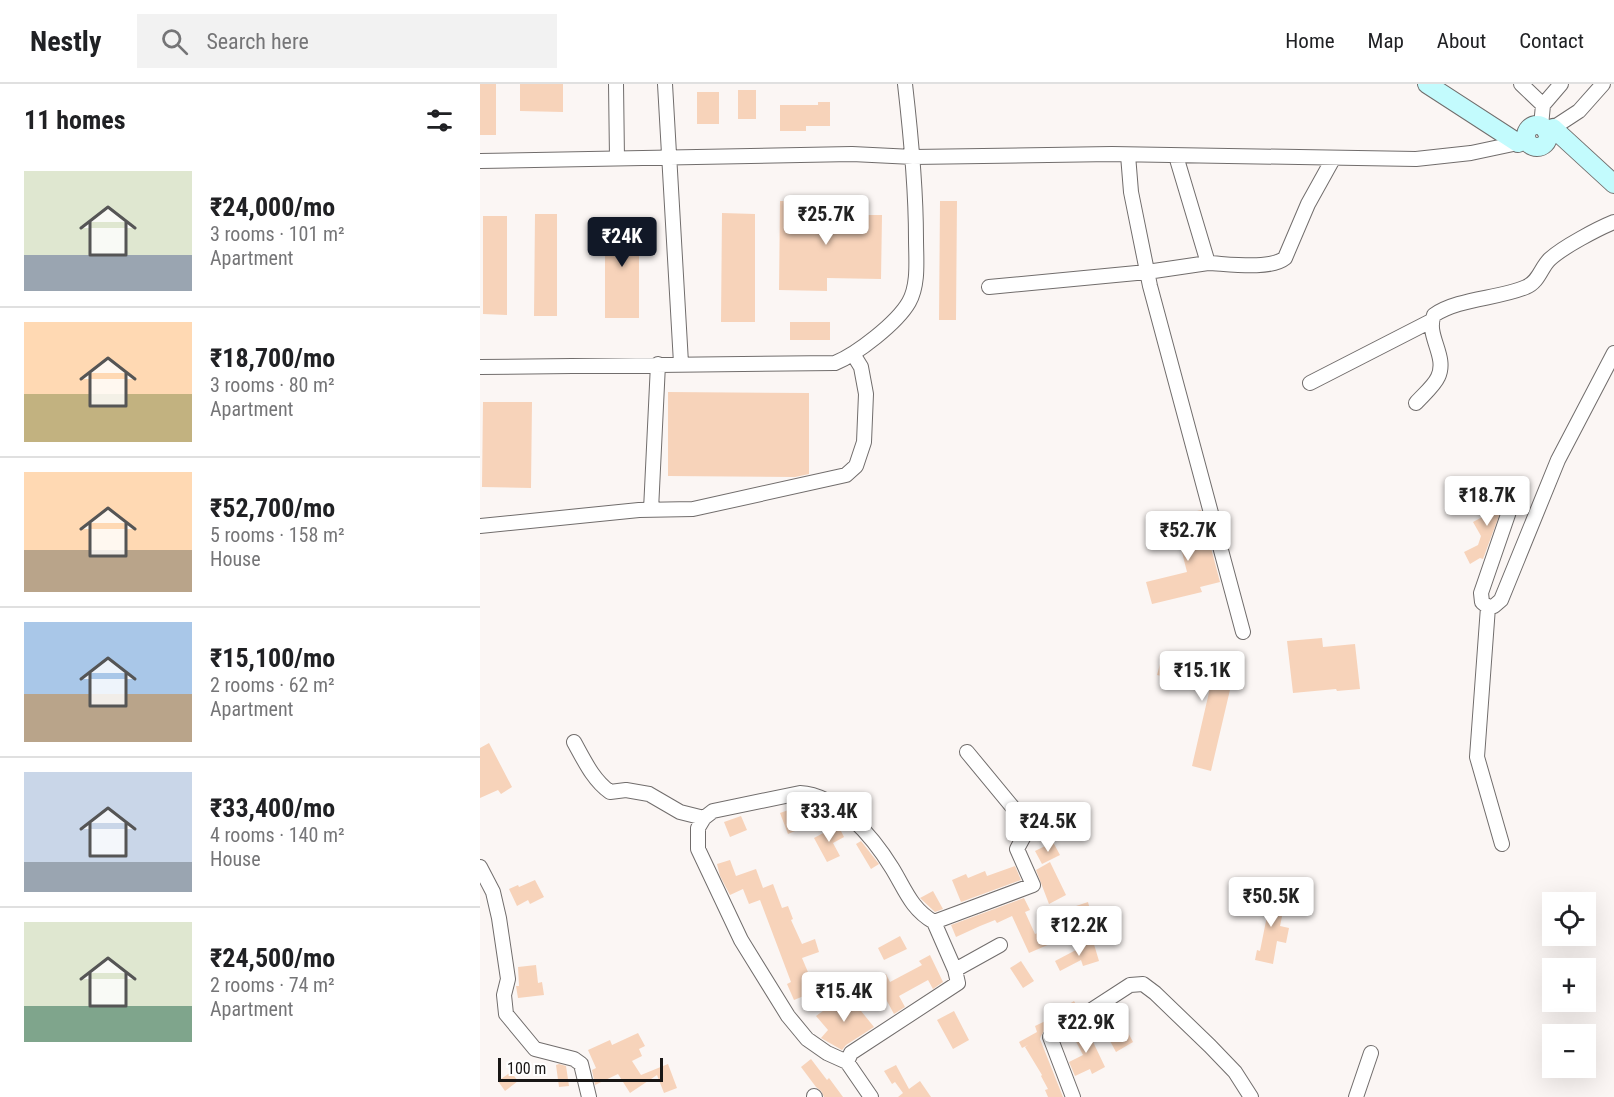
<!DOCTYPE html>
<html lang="en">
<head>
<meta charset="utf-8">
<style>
	body { margin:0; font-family:"Roboto Condensed",sans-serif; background:#f2f2f2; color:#202124; height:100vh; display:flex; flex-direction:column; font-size:22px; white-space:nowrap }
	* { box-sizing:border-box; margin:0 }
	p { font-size:20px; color:#757577 }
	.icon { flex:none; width:33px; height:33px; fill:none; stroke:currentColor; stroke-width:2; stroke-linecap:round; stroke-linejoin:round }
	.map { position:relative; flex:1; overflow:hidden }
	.side { display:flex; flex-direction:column; background:#fff; width:480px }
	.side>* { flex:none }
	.tools { position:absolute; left:1062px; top:808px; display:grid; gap:12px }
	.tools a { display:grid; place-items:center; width:54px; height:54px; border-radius:0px; background:#fff; box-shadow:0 6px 24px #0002; font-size:30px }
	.scale { position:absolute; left:18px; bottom:15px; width:165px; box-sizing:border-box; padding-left:6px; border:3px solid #181615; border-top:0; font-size:16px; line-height:21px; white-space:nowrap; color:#181615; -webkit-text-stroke:4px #fff; paint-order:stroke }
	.price { position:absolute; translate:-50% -51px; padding:0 14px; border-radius:6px; background:#fff; color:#222; font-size:20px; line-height:39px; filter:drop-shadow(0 2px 3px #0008) }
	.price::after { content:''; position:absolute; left:50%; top:36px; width:18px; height:14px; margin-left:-9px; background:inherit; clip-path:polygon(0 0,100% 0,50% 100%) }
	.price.on { background:#111827; color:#fff }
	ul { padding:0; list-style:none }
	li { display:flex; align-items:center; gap:18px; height:150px; padding:0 24px }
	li+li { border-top:2px solid #e0e0e0 }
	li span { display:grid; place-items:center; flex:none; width:168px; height:120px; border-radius:0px; color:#555 }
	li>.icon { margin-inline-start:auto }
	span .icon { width:72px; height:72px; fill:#fffc; stroke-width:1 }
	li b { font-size:26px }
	h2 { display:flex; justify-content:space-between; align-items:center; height:72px; padding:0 24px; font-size:26px }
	header { display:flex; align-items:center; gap:36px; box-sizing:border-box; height:84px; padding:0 30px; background:#fff; border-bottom:2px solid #e0e0e0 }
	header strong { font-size:28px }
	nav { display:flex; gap:33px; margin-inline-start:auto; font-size:21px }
	.search { width:420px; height:54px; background:#f2f2f2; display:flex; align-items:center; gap:15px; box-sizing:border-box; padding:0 21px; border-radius:0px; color:#757577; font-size:22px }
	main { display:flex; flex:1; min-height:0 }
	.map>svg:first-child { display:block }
</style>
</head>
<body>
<header>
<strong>Nestly</strong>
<div class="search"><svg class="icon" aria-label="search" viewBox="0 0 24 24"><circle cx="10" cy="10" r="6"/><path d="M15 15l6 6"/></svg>Search here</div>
<nav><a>Home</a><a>Map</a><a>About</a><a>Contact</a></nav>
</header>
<main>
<section class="side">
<h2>11 homes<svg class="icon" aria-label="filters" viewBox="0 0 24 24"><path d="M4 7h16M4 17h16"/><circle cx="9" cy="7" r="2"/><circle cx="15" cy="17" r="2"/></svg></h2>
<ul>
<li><span style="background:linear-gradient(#dfe7d0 70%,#9aa5b1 0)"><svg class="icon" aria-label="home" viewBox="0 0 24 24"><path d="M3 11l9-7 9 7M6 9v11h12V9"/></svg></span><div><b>₹24,000/mo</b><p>3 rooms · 101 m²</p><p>Apartment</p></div></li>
<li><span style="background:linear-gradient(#ffd9b3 60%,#c2b280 0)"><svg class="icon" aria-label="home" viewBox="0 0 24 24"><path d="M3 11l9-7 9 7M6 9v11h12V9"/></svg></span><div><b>₹18,700/mo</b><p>3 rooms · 80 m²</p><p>Apartment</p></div></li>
<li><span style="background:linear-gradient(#ffd9b3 65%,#b9a48a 0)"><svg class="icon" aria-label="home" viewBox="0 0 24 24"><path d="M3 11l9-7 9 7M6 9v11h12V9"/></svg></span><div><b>₹52,700/mo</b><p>5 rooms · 158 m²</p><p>House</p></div></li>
<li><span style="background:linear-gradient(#a9c7e8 60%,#b9a48a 0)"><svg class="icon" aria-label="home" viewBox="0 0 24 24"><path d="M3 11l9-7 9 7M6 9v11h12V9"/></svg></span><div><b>₹15,100/mo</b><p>2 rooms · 62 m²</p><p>Apartment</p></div></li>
<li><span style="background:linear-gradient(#c9d6e8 75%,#9aa5b1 0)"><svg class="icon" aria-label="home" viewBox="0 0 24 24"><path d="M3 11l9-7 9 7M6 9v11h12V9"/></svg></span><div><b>₹33,400/mo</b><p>4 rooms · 140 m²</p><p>House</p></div></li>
<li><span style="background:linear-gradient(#dfe7d0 70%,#7fa58c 0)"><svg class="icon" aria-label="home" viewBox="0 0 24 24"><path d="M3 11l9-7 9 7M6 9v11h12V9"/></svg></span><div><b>₹24,500/mo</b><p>2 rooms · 74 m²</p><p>Apartment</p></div></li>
</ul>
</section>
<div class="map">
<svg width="1134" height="1013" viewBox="0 0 1134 1013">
	<rect width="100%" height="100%" fill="#fbf6f4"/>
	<path fill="#f7d3ba" d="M0,0H16V51H0Z
		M40,0H83V28L40,27Z
		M258,6H276V35H258Z
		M217,8H239V40H217Z
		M338,18H350V42H326V47H300V21H338Z
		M300,117H348L347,131H402L401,195L347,194V207L299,206Z
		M460,117H477L476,236H459Z
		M242,129L275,130V238H241Z
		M55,130H77V232H54Z
		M3,132H27V231L3,230Z
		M125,133H159V234H125Z
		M310,238H350V256H310Z
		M188,308L329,309V390L315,393L188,392Z
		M3,318H52L51,404L2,403Z
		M1015,405L1027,410L1003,475L1000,474L990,480L984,468L998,461L1001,452L993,438L1006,431Z
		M721,426L740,498L720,503L722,508L672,520L666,498L707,488L693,433Z
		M842,554L843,563L875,560L880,605L857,607L856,605L813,609L807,557Z
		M683,569L729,580L727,587L753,593L731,687L712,682L730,604L677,591Z
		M9,659L32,703L21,710L18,706L0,714V664Z
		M314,724L322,744L308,750L300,729Z
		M261,732L267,746L250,753L244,738Z
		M358,741L364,753L353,759L360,772L347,778L334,754Z
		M381,757L399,780L391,785L376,760Z
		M573,758L580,771L562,780L555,767Z
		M250,776L256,792L276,785L283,804L293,800L302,824L308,822L313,835L311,836L322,860L335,855L339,868L322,874L336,907L314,916L307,900L311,898L280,816L269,820L263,805L250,811L240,792L237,780Z
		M570,778L586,811L569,820L556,786Z
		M535,782L541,796L481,818L472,796L486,790L488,794L505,787L507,792Z
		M55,796L64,813L50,820L48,816L37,822L29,805L38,801L39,803Z
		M453,807L463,825L455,828L440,814Z
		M777,811L805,818L800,842L809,844L806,859L797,857L793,880L775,876L777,866L780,867L788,827L774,824Z
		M544,814L550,826L545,828L555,850L593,835L590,824L608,818L614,841L549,869L532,832L517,839L515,836L500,842L476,853L471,841Z
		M420,852L427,865L404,876L398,864Z
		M613,857L619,877L603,882L601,876L580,887L575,877Z
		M450,871L463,898L453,905L448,896L419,912L425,923L414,930L395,895L406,890L410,898L442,881L439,877Z
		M541,877L554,897L543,904L530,884Z
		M56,881L58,899L62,898L64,911L38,914L36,902H39L38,883Z
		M365,911L375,924L377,922L394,943L366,961L362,966L341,954L348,946L336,932Z
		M594,917L598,924L565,945L561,952L560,955L583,1013H568L565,1006L568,1005L561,992L562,991L545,963L548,961L542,964L539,958L557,948L555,942L588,926L586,922Z
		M638,920L645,936L642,937L653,958L636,968L617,933Z
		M474,927L489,956L473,965L457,936Z
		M605,941L625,983L612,990L610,985L595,992L589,978L603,971L592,950Z
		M158,949L165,962L159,965L162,972L152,977L161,991L188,980L197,1004L184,1009L177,991L150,1009L138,990L115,1001L112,986L116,984L108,966L130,956L132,961Z
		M331,975L347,996L349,994L363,1013H344L341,1007L336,1003L321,983Z
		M79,980L86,982L89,1002L79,1003L76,981Z
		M416,981L429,1005L440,997L451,1013H418L423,1009L415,998L412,1000L404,987Z
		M31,988L38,997L25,1007L18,997Z"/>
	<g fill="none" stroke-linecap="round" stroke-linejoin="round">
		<defs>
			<path id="street" d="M136,0L137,74
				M185,0L201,279
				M1041,0L1063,21L1081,0
				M1061,42L1063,21
				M1073,44L1099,27L1123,0
				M648,71L651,108L670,202L763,548
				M0,77L372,70L433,73L632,70L936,75L991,69L1038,59
				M728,179C749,180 790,186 805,174L828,120L853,75
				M509,203L667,188L728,179L696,72
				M0,283L355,279C377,270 417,239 429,218C439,200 436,175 436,155C436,103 431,52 425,0
				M830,299L951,237
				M936,319C943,311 954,302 958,293C968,272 945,251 954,231C979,214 1018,215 1046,203C1059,198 1061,183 1070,175C1083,163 1117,145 1134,138
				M1033,416L1001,509L1002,518L1008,523L1014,522L1021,516L1078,376L1134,269
				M171,426L178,280
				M0,442L159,426L213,425L366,391L376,382L384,358L386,310L381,283L373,270
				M1008,523L997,673L1022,760
				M94,658C104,676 113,696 130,708L146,706L169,710L200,728L224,734
				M0,783L13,808L19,834L28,895L24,911L26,930L55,965L94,975L101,980L109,1013
				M475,886L520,861
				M367,978L347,969L327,955L308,932L261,856L218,765V744L224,734L233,727L320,709C358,711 393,753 412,784C425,805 431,825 454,838
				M334,1012L335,1013
				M391,1013L367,978L371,969L478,899L475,886L454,838L553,801L537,765L549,743L487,668
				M593,1013L570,953L650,901L663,900L675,909L730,962L755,988L771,1013
				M876,1013L891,969"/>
			<path id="secondary" d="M947,0L1038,59L1046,56
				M1046 52a11 11 0 1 1 22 0a11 11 0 1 1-22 0Z
				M1066,47L1073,44L1134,100"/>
		</defs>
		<use href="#street" stroke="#716d6c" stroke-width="16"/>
		<use href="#secondary" stroke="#716d6c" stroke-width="20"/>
		<use href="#street" stroke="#fff" stroke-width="14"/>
		<use href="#secondary" stroke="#c3fbfd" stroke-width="18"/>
	</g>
</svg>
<div class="tools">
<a><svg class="icon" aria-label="locate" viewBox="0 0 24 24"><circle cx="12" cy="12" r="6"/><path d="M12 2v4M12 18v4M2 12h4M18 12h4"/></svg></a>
<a>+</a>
<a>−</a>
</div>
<div class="scale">100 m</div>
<b class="price" style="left:346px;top:162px">₹25.7K</b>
<b class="price on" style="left:142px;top:184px">₹24K</b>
<b class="price" style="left:1007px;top:443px">₹18.7K</b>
<b class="price" style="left:708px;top:478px">₹52.7K</b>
<b class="price" style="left:722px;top:618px">₹15.1K</b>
<b class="price" style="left:349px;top:759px">₹33.4K</b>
<b class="price" style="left:568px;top:769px">₹24.5K</b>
<b class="price" style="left:791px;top:844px">₹50.5K</b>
<b class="price" style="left:599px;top:873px">₹12.2K</b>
<b class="price" style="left:364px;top:939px">₹15.4K</b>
<b class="price" style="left:606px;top:970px">₹22.9K</b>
</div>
</main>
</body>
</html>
